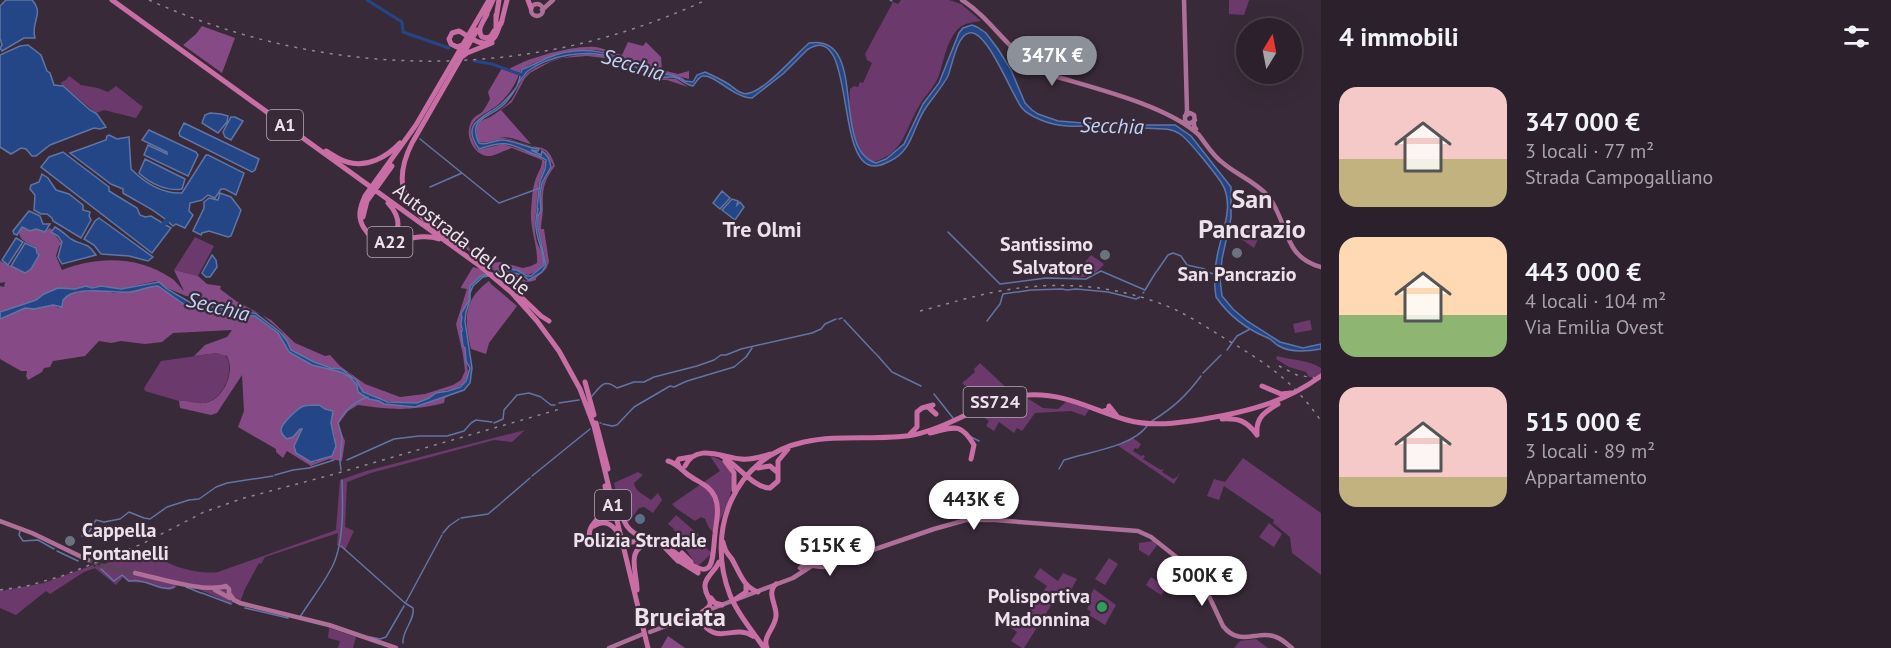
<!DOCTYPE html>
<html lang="it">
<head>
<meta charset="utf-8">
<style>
	body { margin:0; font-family:"PT Sans",sans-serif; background:#332833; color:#f1f3f6; height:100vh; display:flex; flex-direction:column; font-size:22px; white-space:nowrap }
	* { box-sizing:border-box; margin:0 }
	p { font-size:20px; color:#a6a3a9 }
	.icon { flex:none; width:33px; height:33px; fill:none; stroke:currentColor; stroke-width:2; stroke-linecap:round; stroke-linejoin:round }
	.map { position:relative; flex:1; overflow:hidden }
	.drawer { display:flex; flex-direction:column; background:#2b202b; width:570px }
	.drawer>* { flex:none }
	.needle { width:39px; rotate:10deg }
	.tools { position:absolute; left:1236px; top:18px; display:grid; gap:12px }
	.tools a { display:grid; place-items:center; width:66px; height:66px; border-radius:50%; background:#2b202b; box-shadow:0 6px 24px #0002,0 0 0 2px #473e47; font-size:30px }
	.price { position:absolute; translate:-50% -51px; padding:0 14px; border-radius:21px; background:#fff; color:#222; font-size:20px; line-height:39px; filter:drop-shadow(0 2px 3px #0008) }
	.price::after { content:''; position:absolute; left:50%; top:36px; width:18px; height:14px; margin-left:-9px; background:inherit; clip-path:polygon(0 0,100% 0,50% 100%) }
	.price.selected { background:#8c9099; color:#fff }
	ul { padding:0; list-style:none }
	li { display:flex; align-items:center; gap:18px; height:150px; padding:0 18px }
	li span { display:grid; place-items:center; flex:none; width:168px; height:120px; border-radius:18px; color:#555 }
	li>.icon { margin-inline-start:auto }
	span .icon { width:72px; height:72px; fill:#fffc; stroke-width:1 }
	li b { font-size:26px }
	h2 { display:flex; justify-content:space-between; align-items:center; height:72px; padding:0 18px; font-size:26px }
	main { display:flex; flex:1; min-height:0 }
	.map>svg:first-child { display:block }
</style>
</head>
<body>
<main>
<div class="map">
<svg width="1321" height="648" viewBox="0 0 1321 648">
	<rect width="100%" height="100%" fill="#392a39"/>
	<path fill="#6c396d" d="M901,0H949L961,4L981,21C974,22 964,23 959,28C947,39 944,60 939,75C935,87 925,95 919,106C905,129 904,154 873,162C852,151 848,109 850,89L854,86L858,87L860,82L863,83L872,63L867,60L865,54L893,2L898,4Z
		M1229,0H1249L1244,15L1229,14Z
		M69,76L81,85L98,88L108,92L116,86L143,107L136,118L104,110L96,113L60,83L66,80Z
		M1237,228L1253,231L1252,238L1258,239L1254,248L1237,236Z
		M195,237L214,246L198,276L174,270Z
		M1091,255L1104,264C1094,277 1086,277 1071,278Z
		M1310,320L1312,330L1295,333L1293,324Z
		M217,353L224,354L228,359C233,376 222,401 203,403C195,404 187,400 179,401L145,391L144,388L161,361Z
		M1277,356C1294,361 1306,359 1321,368V373L1316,377H1309L1306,372L1289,367L1276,359Z
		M980,363L1015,396L980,407L976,395L962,383L975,372L974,369Z
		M1027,398L1043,408L1058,409L1067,401L1090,408L1085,416L1071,411L1035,413L1022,431L1017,428L1014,433L999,422L994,431L986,426L989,421L978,413L1000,403Z
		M525,430L512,442L494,440L371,473L347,482L345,527L354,531L345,550L337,545L338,533L265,557L261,564L259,563L245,589L240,602L235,599L232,604L180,581L175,588L170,590L144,583L128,582L123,577L116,585L95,568L84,572L50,594L46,591L16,615L0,608V591L44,583L93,565L94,567L129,556L153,550C161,566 201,575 218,572L336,530L340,480L366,471Z
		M1133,438L1141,444L1138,449L1135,448L1133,451L1141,456L1140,457L1143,455L1145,456L1143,459L1161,470L1164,469L1162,472L1173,479L1177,477L1181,471L1174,484L1117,445Z
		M710,456C749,465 727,510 713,532L709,528L705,519L701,517L695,521L677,509L672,504L720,471Z
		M1243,458L1321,513V575L1292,553L1290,537L1273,523L1274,520L1224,486L1219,500L1207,496L1214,479L1225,482Z
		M638,472L643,475L634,483C635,492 645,495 651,500L658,493L662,500L653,513L644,507L639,508L628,523L619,504L614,483Z
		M676,515L699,535L693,541L702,550L705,547L712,553L697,567L673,528L668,524Z
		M1269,523L1282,534L1274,547L1259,537Z
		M1153,541L1157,545L1149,556L1139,550V543Z
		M1109,558L1118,564L1105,585L1095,579Z
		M1040,568L1058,581L1063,573L1077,579L1065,601L1057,596L1024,648H1022L1011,641L1017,632L1004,623L1010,613L1023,622L1034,604L1028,600L1029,598L1019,591L1017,594L1013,592L1017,586L1037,600L1047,586L1034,577Z
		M1151,577L1167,588L1161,595L1146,585Z
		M1094,589L1116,605L1105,625L1089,615L1091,612L1087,609L1091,602L1087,600Z
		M329,628L356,637L353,648H338L340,641L328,638Z
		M1256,639L1268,648H1234L1240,641Z"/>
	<path fill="#864b86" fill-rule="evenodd" d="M202,26L235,38L222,73L183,45L196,34Z
		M628,42L643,46L646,42L661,57L662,70L678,74L689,71V79C680,76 671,76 662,74C647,70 633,61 619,56C584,42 553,54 521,69C516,83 512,91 501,102C486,117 457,119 478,150L503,144L540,156L545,161L544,169L539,181L536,207L537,209C534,219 534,231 537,242C539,248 546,258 543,265C541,269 532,274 528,275L516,270L496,272L430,221L416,207L430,219L438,223L465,241L471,251L489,263L500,262L523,268L531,266L537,263C538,246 530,230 531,211C532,201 532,188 536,178C539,171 542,167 542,160L512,148C505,150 496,155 490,156C475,157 465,137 470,125C472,117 477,116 482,112C485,109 488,103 490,99L488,92L502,68L508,70C526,58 573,45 595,47C605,48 612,53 622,55Z
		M587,54C602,55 624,57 634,69L659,78L676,79L688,87L667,80H660L612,59L587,56L562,58L550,62L530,73L525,78L512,102L501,110L531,144C520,142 511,135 499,138C512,138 516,142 527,145C544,149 548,145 555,166C544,180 542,190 543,208C543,215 541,222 541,229H544L549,262L546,269L536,278V280C524,285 516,278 505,279L500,275L514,273L526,281L542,272L547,265L539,229V216L541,212L540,202L543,183L553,165C550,161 549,156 546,152C543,149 510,139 504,139C495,139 488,144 479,142C477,136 475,129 478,124C481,120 486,119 490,117C497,113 507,105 512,99C518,90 520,78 529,72C547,60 566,56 587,54Z
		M20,227L29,230L32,228L44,232L50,228L62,244L59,246L56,256L62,270C98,256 138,256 171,278C176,281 180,287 184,291L174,270L198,276L207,284L221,286L220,289L236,301L271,320L295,343L325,356L330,355L340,366L365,384L400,397L425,394L453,385L461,380L465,371L463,355L456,324L467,289L461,288V287L473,267L480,269L487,275C474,277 471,287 469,298C468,302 464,307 463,311C460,321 461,343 466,352C464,361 471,370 466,379C462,388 451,389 443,391C435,392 430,399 422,402C405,407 379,400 363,392L356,380L349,373L314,362L290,350L282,332L262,315L255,312L217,307L199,298L186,296L167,288L156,281L121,289L101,286L75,289L58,288L44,294L36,300L0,312V286L4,287L5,282L0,283V261L25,272L30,270L38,254L36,247C26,242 16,240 20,227Z
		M489,281L491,284L517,306L489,343L486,354L471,349C464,319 463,300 489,281Z
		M158,286L185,305L218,312L224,311L232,315L255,316L278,333L289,352L312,365L341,372L350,377L357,385L358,392L385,404L402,405L405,407H415L451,395L445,398L444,403C411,411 392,410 358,405L348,411L339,423L338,426L345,441L342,461L329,459L311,466L287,451L283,458L276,452V449L238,427L244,411L242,375L217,413L211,415L180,408L179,401C187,400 195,404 204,403C223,401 236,372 227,356L217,353L194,356L205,345L227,337L232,330L173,333L162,342L145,344L121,341L111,343L99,341L85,356L53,361L50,367L44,368L42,372L28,380L26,376L27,371H21L0,359V319L25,308L34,309L53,305L59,308L65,296L70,293L103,290L114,293ZM319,405L325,409L333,411L331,423L335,437L316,462H311L296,453V443L302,429H300L293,437L287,439C274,428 293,410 304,406C309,405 314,405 319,405Z
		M668,636L685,648H661Z"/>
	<path fill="#244686" stroke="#6075a5" stroke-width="1.5" d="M6,0H32C45,14 30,22 35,38H24L2,51L0,48L2,45L0,38V6Z
		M972,25L977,27L986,33L998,49L1011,70L1025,103L1032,110L1038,114L1058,121L1083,123L1122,122L1142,125H1175L1191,136L1231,187V218L1222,259L1220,279L1222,296L1233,309L1247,321L1280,342L1303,348L1321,344V349C1309,351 1290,353 1279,346C1274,344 1273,340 1268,338C1246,329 1229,316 1216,297C1214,284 1214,270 1217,257C1221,233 1236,205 1221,182C1214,172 1189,140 1180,134C1170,127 1156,129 1144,128C1134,128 1123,126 1113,125C1089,125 1064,130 1041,120C1034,117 1026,113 1022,108C1012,96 987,28 969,33C957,35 952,66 948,76C942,87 934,96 927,106C913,124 914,150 890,161C884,164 876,168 869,165C836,153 854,19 807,50L784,73L752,98C734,98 714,74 703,76C698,77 696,83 693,86C687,85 683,81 677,78C671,76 665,78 659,77C642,72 628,62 612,57C586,49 550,55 528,71C517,80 516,95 501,107C486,119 468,119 479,143C487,146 493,140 502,140C515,140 526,148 539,149L538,151L531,150L541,155L542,151C547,154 550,160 551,167L542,183L540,196L541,211L538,216V228L546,265L542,272L529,280L522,275L509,272L483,277L473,286L470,293V300L466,312L465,321L472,368L470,383L464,390L415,407L384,404L379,401L369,399L358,392L357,385L350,377L341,372L312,365L289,352L278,333L255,316L232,315L224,311L212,312L185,305L158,286C148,286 140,291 130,292C113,294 74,284 63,300L62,307L53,305L34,309L25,308L0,319V312L36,300L44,294L58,288L75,289L86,286L92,288L101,286L121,289L159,282L167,289L191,303L225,309L233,312L255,313L280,332L287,341L291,350L314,362L331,368L341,369L356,380L363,392L388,402L417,403L429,398L436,393L448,391L460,387L466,381L470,368L466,361L465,348L463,346L461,331H462C463,328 461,327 461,324C461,320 463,318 461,314L469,300L470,286L481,276L508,269L517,270L527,276H531L544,265C543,244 531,233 538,209L537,207L540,181L545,169L546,160C540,155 535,155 529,152C506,142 503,141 479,149C460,123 483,118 499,106C504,102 512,93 516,88C519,83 520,75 522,69C532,66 538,62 547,58C587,41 618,56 655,71C664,76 677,73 685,81L693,82L697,75L705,72C714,76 722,80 730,85C734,88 738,92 742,93C758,100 797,53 809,43C869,33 830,149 876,163L886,159L904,144L923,104L939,83L959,33L963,28Z
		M28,45L41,55L47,71L50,73L54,85L63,86L90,110L97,114L106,127L100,129L94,128L50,145L36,156H32L26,149L21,148L11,154L0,147V55L20,46Z
		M210,113L221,114L228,116L227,122L218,133L202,123L205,115Z
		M231,117H235L243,121L231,140L225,137L223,132Z
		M184,123L259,159L255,170L252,172L180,136L179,133Z
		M149,130L196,152L198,155L188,176L144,155L148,145L167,154V152L142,140Z
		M109,135L117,139L129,137L131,169C145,183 161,194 182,193L206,155H208L244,173L236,195L225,189H221L215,198L208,195L202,200L190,203L189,211L193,215L185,228L176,224L173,226C158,211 141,204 123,193V189L111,184L70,153L106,140L107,136Z
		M63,152L109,187V191L137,208L140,215L145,217L151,216L171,228L152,253L41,167L49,157Z
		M145,159L185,179L182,189C168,192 149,183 139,173Z
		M42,174L48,178L56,190L69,194L83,205V210L90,212L89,216L91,220L81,238L53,221L52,218L47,214H41L34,210L35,195L30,189L31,185L39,182Z
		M722,191L730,198L720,209L713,203Z
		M220,193L231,197L241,210L231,236L228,237L209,231L202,233L201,235L193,231L204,208V202L209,198L218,200Z
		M732,199L738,201L737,205L740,202L744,207L735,220L722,210Z
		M29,211L40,216L43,224H50L45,232L36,229L30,231L22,227L17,235L14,234L13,231Z
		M99,218L153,257L148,261L129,256L101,254L94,245L84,239L95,221Z
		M55,227C62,231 66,235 71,239C82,246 87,241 96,255L62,264L58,257L62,242L58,236L51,232Z
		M16,238L23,242L8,265L2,260Z
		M25,243L36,248L37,253L39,255L31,269L25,273L11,266Z
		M212,255L216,260L217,267L210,277H206L202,273Z
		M319,405L325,409L333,411L331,423L336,446L332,456L311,462L296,453L294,446L302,429H300L293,437L287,439C284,436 282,435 281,431C280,424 298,408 304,406C309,405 315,405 319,405Z"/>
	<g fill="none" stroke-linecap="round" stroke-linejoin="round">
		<path stroke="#6075a5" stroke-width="1.5" d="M890,0L892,1
			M420,139L499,203L540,188
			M430,187L462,173
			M948,232L1000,284L1046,278L1086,279L1101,271L1145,290L1156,272
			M1157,271L1168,255L1173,253L1181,256L1187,265L1205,269L1208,272L1216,275
			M1143,293L1144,292
			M839,319L842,318
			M844,320L873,351
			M987,321L1000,304L1003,294L1031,290L1062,289L1067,290L1076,289L1108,292L1136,299L1140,297
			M1227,350L1237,336L1250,329
			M874,352L876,354
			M877,355L892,372L921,386
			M1203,373L1221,355
			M934,394L953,418
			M592,396C601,386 604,378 617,388L634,382H644L654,377L697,366L714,360L721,355H726L741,349L812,333L821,329L825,324L836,319
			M542,398L551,405H555
			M559,403L579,400
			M1152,421C1173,408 1186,396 1201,376
			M494,423L503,419L504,410L517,395L529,393L541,397
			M600,423H601
			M603,424L612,426L617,425L634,407L670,386L674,387L687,381L734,367L746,357L752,348
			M971,437L979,441
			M347,460L394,439L419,436H447L464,431L471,423L476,420L492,422
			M1059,469L1064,460C1087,452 1132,447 1147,426
			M341,470L340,462L342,437L338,423C344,411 355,401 368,397
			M275,475L293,470L309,468L334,460
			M532,476L590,429
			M501,503L530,478
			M461,518L488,514L500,504
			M20,531L19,535L23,541L38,540L54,549
			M443,533L449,526L459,519
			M82,536L89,532L96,520L104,522L120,519L129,512L144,518L150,519L167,507L189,500L199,499L216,487L227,483L273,476
			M341,546L405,603L413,608C415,621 402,630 403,643
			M57,551L78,561
			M101,569L114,581L122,575L129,581C132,581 136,580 139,581C151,582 163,592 174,587
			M186,587L201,593
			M202,593L231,604
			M406,602L442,535
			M245,608L288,618
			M300,617C310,601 322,586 331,569C344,546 343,507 342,480
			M370,637L380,639L386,637L404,606"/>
		<path stroke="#244686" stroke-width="3" d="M367,0L402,22L403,32L449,48
			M474,61L492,64L522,75
			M167,219L168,221L165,224L163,223Z"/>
		<path stroke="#544654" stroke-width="4.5" stroke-dasharray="4.5 2" stroke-linecap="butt" d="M88,560L103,566L135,573"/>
		<path stroke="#ae6f98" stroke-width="4.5" d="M962,0C994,20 1013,60 1051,75C1093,88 1167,105 1199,135
			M1184,0L1187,111L1186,115
			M531 10a6 6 0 1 1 12 0a6 6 0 1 1-12 0Z
			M542,10L553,0
			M1195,120L1191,123H1187L1185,120V116L1190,113L1194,115C1196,121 1191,124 1196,129
			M1199,135C1206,144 1213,156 1223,163C1237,175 1256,182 1268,196C1289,222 1282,257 1321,267
			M0,521L32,533L88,560
			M800,568L804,565L823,567L934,529L966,520H994L1138,531L1151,537L1199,575L1223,626C1240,648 1258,629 1276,637C1282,639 1287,644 1292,648
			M135,573C158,578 205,593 226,586L229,589V593
			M215,590L230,598
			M229,593L234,600L240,603L329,625L396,648
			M650,632L793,578L810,567
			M609,648L643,634"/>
		<path stroke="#c96da5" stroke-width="5" d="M112,0L480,266L512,293L537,321L559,351L580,389L594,426L648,648
			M528,0L531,8
			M487,14C484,21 476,29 482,37L487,38L491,36L494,31
			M485,17L493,0
			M496,19L499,0
			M501,24L507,0
			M496,29V15
			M462,45L457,47L451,44L449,39L452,33L459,31C469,36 483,50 493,39C498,34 498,27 502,21
			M463,56L467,53L492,43
			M326,151C333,155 339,160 347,162C367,168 387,157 400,143
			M363,217L367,201L392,166
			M379,237C403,239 402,217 388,203
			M439,239C412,229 381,257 364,228C357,217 360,207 365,196L416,125L489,0
			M461,249C423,216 383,201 412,143L477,30
			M519,295L541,316L549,321
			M585,382L594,415
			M1262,386L1281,394L1291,393
			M928,407L936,414
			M1104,411L1108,410L1109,406L1117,416
			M1222,419C1239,418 1247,421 1257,435
			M596,423L608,469
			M930,433C953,428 960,421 974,445L971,459
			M1257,433C1256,417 1265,412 1278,404
			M910,434L917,427V412L922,408L933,405
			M720,455C735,462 753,488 770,488L778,481V461L788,449
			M668,461C676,463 681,469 687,474C697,482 709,484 715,497C720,509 716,522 715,534C712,561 715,584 682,558
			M725,461L734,473V490
			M679,466L677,462L679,459L691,457
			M685,466C696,443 721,457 741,459C751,460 761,457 770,454
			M758,468L770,466L777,472
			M605,486C607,494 607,502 604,510C600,519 586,526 590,538C597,558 638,534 656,542C665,545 671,555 678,561
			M614,493C624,512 619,530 645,538
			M594,526C604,519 612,524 618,533
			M723,542C726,557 730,553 734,563C740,574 744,587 758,592
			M665,545L681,557
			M682,553L691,562
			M679,561L698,573
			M637,590C637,571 624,547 652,543
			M711,598L715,603L722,605
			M734,600L746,592V585
			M702,612C718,602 706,600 705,587C704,578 716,570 719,562
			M691,616L699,619C718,648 732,623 753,636
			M764,648C752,630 738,615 730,595C705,531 734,457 804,442C840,434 877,441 913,435C953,427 986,398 1028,395C1066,393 1092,410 1127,420C1153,427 1178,423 1204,419C1247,412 1286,402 1321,376
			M767,648C762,636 775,629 776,616C777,605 766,593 776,584"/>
		<path stroke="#938692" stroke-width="1.5" stroke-dasharray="3 6" stroke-linecap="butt" d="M149,0C328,80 528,83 706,0
			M920,311C947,304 973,296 1000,291C1059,280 1119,285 1174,309C1193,318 1211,330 1229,341C1269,365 1294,382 1321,421
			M1279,366L1297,375L1321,379
			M0,590L27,586L62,576L142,544L204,512L244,498L331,475L560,409"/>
	</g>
	<g fill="#6b7280" stroke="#392a39" stroke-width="2">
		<circle cx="1237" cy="253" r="6"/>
		<circle cx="1105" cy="255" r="6"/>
		<circle cx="70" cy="541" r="6"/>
	</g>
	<circle fill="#5c6f8a" stroke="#392a39" stroke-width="2" cx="640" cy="519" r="6"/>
	<circle fill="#2e9e5b" stroke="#392a39" stroke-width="2" cx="1102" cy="607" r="6"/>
	<g text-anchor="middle" stroke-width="4.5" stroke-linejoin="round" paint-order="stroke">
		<g fill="#392a39" stroke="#b7abb6" stroke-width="1.5">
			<rect x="267" y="110" width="36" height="30" rx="4.5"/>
			<rect x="367.5" y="227" width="45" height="30" rx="4.5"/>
			<rect x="963.5" y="387" width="63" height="30" rx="4.5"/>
			<rect x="595" y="490" width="36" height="30" rx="4.5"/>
		</g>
		<g font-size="18" font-weight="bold" fill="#ede2ec">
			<text x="285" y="131">A1</text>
			<text x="390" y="248">A22</text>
			<text x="995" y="408">SS724</text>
			<text x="613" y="511">A1</text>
		</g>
		<g font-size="20" fill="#ede2ec" stroke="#392a39">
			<text transform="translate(462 239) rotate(38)" y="7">Autostrada del Sole</text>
		</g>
		<g font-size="20" font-weight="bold" fill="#ede2ec" stroke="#392a39" text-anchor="end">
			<text x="1093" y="251">Santissimo<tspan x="1093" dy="23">Salvatore</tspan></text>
			<text x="1237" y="281" text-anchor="middle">San Pancrazio</text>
			<text x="82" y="537" text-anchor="start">Cappella<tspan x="82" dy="23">Fontanelli</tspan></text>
			<text x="640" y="547" text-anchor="middle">Polizia Stradale</text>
			<text x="1090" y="603">Polisportiva<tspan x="1090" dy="23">Madonnina</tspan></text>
		</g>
		<g font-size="21" font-style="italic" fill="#bfd5fa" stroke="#392a39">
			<text transform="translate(633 65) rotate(17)" y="7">Secchia</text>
			<text transform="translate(1112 126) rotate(2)" y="7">Secchia</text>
			<text transform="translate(218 307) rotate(14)" y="7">Secchia</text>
		</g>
		<g font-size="22" font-weight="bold" fill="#ede2ec" stroke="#392a39">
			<text x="762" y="237">Tre Olmi</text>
		</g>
		<g font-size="26" font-weight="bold" fill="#ede2ec" stroke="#392a39">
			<text x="1252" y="208">San<tspan x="1252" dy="30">Pancrazio</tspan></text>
			<text x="680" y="626">Bruciata</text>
		</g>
	</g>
</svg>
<div class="tools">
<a><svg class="needle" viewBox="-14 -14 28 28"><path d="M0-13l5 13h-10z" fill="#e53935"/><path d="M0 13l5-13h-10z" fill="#a6a3a9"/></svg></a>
</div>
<b class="price selected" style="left:1052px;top:87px">347K €</b>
<b class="price" style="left:974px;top:531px">443K €</b>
<b class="price" style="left:830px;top:577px">515K €</b>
<b class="price" style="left:1202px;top:607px">500K €</b>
</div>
<section class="drawer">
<h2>4 immobili<svg class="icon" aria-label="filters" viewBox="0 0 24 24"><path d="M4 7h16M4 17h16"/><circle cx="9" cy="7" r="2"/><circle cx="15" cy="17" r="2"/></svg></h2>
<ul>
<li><span style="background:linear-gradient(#f6c9c9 60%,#c2b280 0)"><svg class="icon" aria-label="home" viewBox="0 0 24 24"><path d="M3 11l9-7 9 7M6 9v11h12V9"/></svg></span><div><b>347 000 €</b><p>3 locali · 77 m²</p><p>Strada Campogalliano</p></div></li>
<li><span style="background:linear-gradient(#ffd9b3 65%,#8fb573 0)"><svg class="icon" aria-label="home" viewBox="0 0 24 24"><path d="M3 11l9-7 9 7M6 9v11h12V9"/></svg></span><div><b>443 000 €</b><p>4 locali · 104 m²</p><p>Via Emilia Ovest</p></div></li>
<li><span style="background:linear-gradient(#f6c9c9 75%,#c2b280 0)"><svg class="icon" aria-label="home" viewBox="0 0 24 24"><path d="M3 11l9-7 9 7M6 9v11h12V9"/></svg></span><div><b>515 000 €</b><p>3 locali · 89 m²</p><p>Appartamento</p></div></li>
</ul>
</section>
</main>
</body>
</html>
